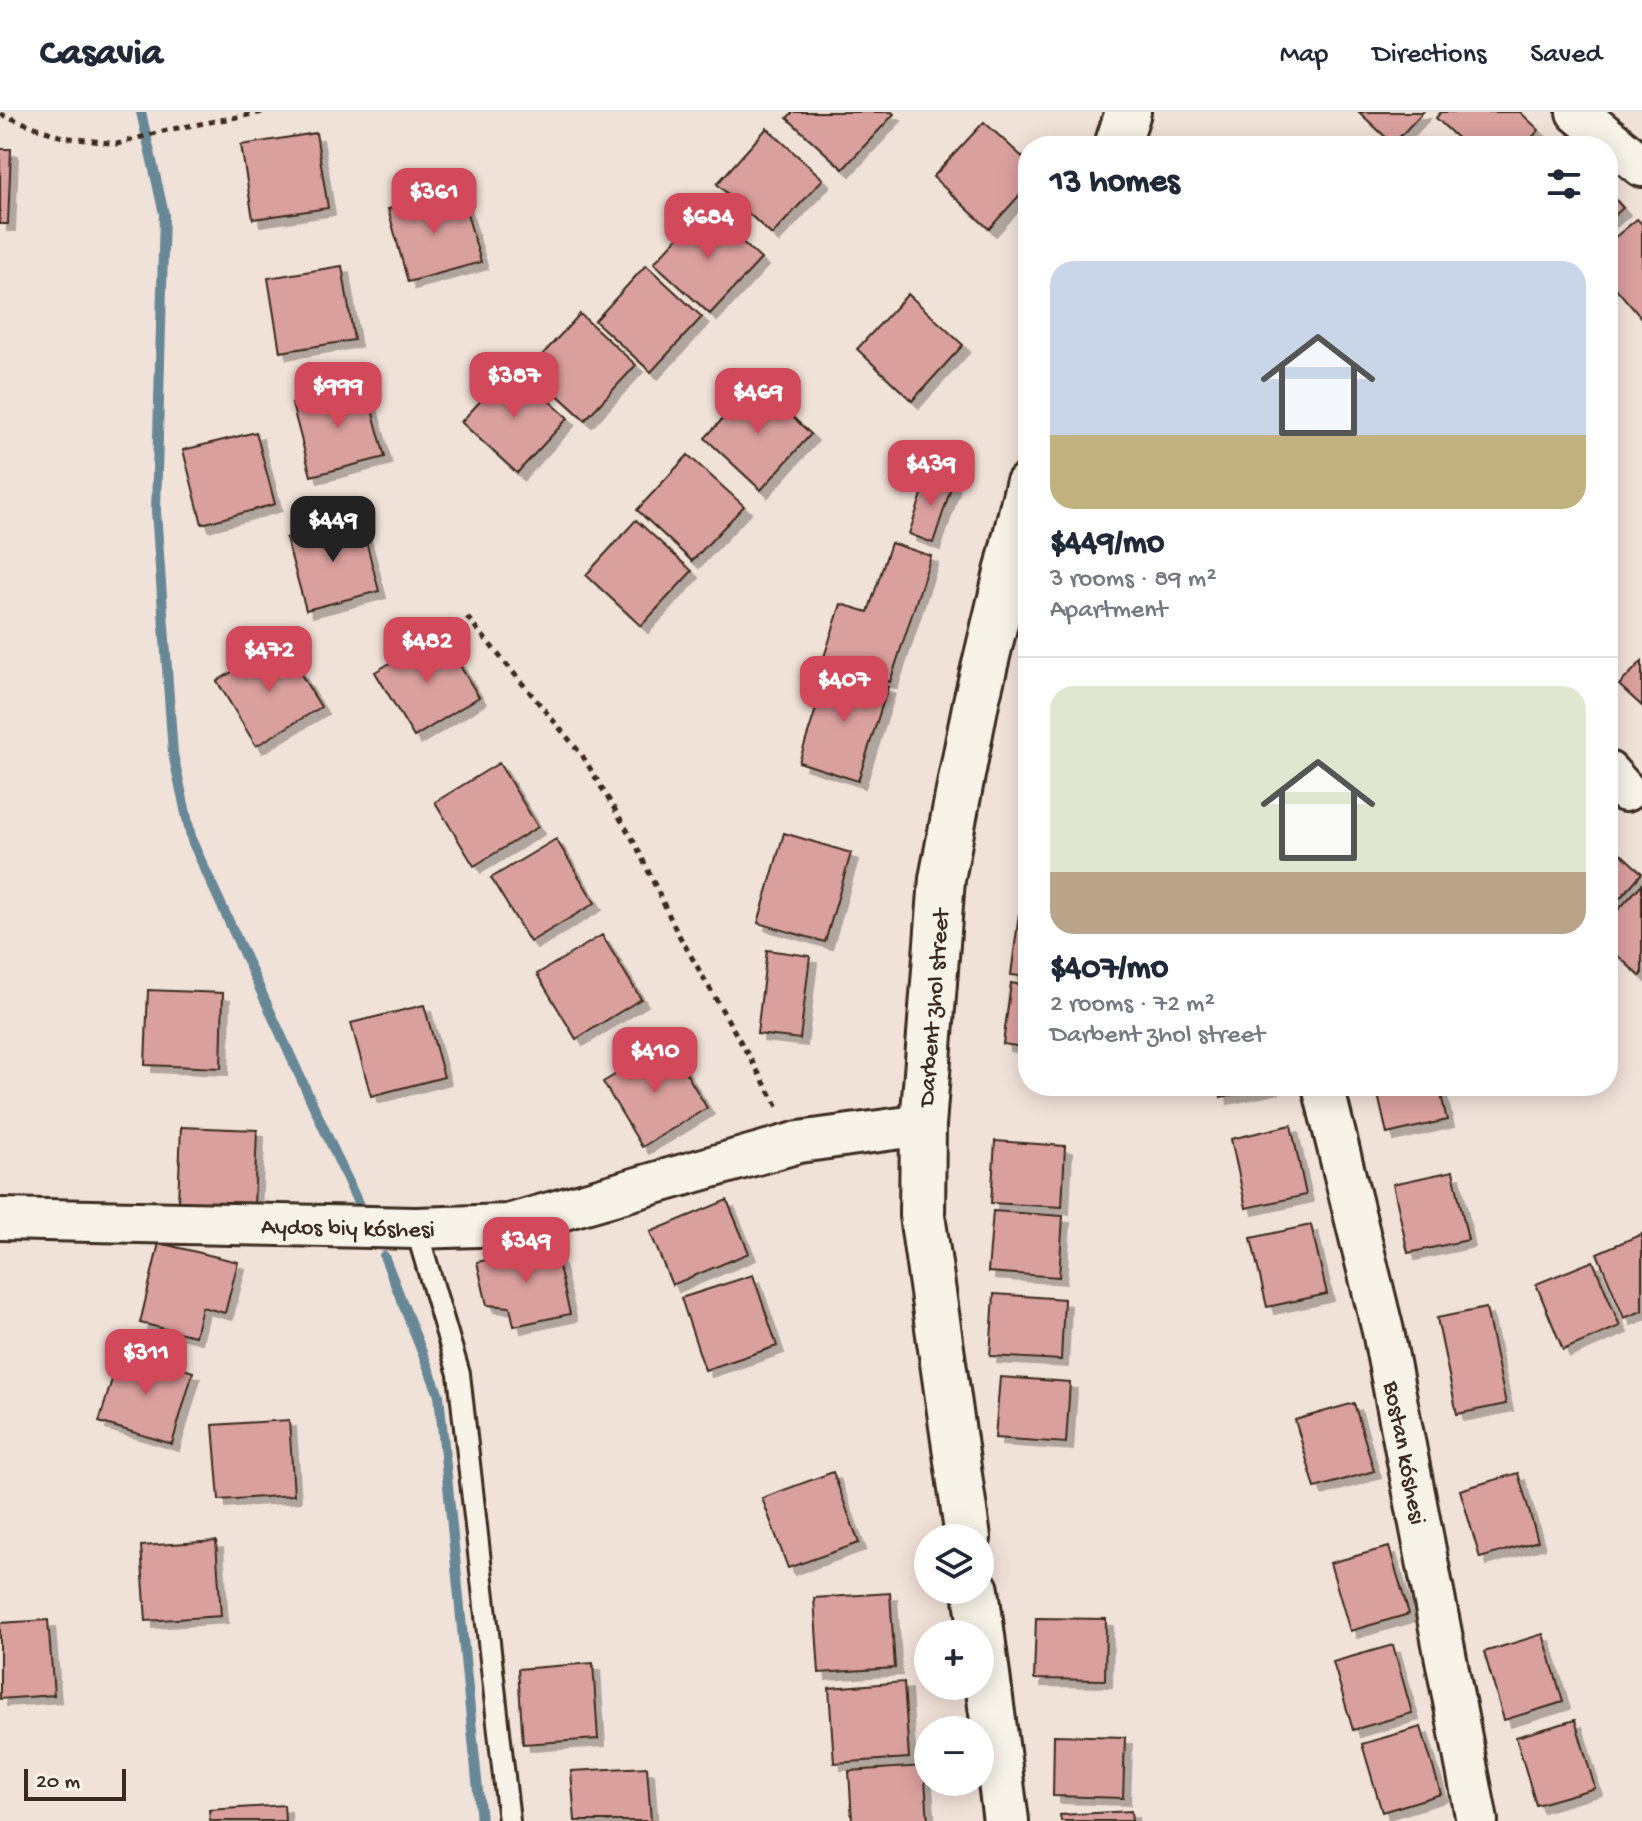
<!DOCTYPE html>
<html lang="en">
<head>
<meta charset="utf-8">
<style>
	body { margin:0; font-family:"Gochi Hand",sans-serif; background:#f2f2f3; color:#1f2937; height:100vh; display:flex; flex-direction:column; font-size:30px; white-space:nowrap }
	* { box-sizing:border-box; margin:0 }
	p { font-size:26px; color:#747a83 }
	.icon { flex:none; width:44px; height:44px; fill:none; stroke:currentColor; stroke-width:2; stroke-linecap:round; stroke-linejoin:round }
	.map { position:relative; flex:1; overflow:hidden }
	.side { position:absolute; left:1018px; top:24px; width:600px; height:960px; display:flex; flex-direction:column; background:#fff; border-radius:32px; box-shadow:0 4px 20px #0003 }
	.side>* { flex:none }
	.tools { position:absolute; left:914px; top:1412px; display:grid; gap:16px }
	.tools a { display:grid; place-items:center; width:80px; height:80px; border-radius:50%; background:#fff; box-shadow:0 4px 20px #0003; font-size:40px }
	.scale { position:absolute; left:24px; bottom:20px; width:102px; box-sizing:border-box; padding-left:8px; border:4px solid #3b2a1e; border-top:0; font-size:22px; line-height:28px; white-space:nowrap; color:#3b2a1e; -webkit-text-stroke:6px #f7f3e8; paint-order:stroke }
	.price { position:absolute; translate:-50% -68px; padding:0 18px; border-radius:16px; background:#d1495b; color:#fff; font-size:26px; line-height:52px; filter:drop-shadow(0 2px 4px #0008) }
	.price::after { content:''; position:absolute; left:50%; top:48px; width:24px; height:18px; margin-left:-12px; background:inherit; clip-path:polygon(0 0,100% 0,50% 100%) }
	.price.on { background:#222; color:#fff }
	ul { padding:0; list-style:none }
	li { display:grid; align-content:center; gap:16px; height:424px; padding:0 32px }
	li+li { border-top:2px solid #e0e1e3 }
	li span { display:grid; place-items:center; height:248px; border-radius:24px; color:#555 }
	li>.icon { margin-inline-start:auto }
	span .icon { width:144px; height:144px; fill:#fffc; stroke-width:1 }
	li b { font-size:34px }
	h2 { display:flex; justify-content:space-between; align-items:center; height:96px; padding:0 32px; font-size:34px }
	header { display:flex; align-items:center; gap:48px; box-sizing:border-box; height:112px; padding:0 40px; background:#fff; border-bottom:2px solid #e0e1e3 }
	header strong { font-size:38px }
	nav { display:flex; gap:44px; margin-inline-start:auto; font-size:28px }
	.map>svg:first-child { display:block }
</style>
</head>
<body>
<header>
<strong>Casavia</strong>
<nav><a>Map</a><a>Directions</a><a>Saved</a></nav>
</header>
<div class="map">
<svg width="1642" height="1709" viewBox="0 0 1642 1709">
	<defs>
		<filter id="shadow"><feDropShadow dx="7" dy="7" stdDeviation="0" flood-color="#0004"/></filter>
	</defs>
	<rect width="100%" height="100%" fill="#f1e2d9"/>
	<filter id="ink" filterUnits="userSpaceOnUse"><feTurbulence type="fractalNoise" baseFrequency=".0125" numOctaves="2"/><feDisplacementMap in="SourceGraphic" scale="16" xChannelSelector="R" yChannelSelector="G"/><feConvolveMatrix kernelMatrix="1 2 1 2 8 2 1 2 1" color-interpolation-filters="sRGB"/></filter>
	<g filter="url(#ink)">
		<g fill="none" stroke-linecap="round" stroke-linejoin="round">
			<path stroke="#688897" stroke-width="10" d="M141,0L164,102L156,399L173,642L192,729L359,1093
				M384,1144L439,1283L481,1709"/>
		</g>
		<path fill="#daa09e" stroke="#3b2a1e" stroke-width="2" filter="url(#shadow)" d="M793,0H892L894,2L843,57L787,6Z
			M1359,0H1423L1393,32Z
			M1441,0H1520L1539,18L1524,34H1466L1436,6Z
			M984,10L1028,50V74L989,117L933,65Z
			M767,16L823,67L772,123L717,72Z
			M316,21L328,96L253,107L241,33Z
			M0,37H11L8,112H0Z
			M460,77L481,150L408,170L388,97Z
			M1608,79L1623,96L1608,109Z
			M705,96L761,147L710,202L654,151Z
			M1637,107L1642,112V207L1608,167V131Z
			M646,153L702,205L651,260L595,209Z
			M342,154L354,228L280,240L268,166Z
			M908,182L963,233L912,289L857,237Z
			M580,202L636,253L585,308L529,257Z
			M512,255L568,306L517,361L461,310Z
			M756,271L811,322L761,378L705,326Z
			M365,272L385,345L311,364L292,292Z
			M256,320L275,392L202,412L183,338Z
			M688,343L744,394L692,449L637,398Z
			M929,361L953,370L933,431L909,422Z
			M360,406L379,479L306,498L286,426Z
			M636,408L692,459L641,514L586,463Z
			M891,431L931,444L890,570L823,548L841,492L868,500Z
			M440,521L479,585L414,625L375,560Z
			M281,530L321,595L256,634L217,569Z
			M1642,549V594L1619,573Z
			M829,556L888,575L858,669L799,650Z
			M499,651L538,715L474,754L435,690Z
			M784,721L851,741L825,830L758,811Z
			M556,727L595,791L530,830L491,766Z
			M1608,730L1642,761L1608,800Z
			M1642,772V863L1640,864L1608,835V809Z
			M1019,802L1028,803V865L1011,863Z
			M602,823L641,887L576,927L537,862Z
			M767,838L810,844L800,927L757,922Z
			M1011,871L1028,874V936L1003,932Z
			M148,878L223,881L221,956L145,953Z
			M424,893L444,965L371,984L351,911Z
			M668,931L707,996L642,1035L603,970Z
			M1219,974H1273L1221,985Z
			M1376,974H1439L1447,1008L1387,1022Z
			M1291,1013L1306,1083L1246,1096L1231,1027Z
			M181,1015L257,1018L254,1094L178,1090Z
			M995,1029L1065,1034L1062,1095L991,1091Z
			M1453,1059L1468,1128L1408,1141L1393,1072Z
			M727,1088L749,1141L672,1173L650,1120Z
			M993,1099L1063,1104L1059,1165L988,1160Z
			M1311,1113L1327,1182L1267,1195L1251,1126Z
			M1642,1122V1199L1624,1206L1597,1141Z
			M159,1131L238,1150L225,1201L202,1195L195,1224L140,1211Z
			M554,1133L570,1202L514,1214L510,1195L487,1193L477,1150Z
			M1593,1149L1620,1214L1563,1238L1536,1172Z
			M753,1163L777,1234L705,1258L681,1186Z
			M994,1182L1064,1187L1061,1248L990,1244Z
			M1486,1196L1506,1292L1457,1302L1437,1206Z
			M121,1238L193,1260L172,1332L99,1310Z
			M1000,1265L1070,1270L1066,1331L995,1326Z
			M1354,1291L1374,1359L1315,1376L1295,1308Z
			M289,1308L294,1383L219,1388L213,1313Z
			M833,1360L859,1431L788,1456L762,1386Z
			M1518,1361L1538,1429L1480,1446L1460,1378Z
			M216,1429L221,1504L146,1509L141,1434Z
			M1389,1435L1409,1502L1350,1519L1330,1451Z
			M890,1481L895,1556L819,1561L814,1486Z
			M1036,1506L1106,1507L1105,1568L1034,1567Z
			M48,1508L54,1583L0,1587V1511Z
			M1543,1522L1563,1590L1504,1608L1484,1540Z
			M1393,1533L1412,1601L1353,1618L1333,1550Z
			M593,1551L598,1627L523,1632L518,1557Z
			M904,1570L909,1646L834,1651L829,1576Z
			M1575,1608L1595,1676L1536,1693L1516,1625Z
			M1421,1615L1441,1682L1382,1700L1362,1632Z
			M1054,1623L1125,1625L1123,1686L1053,1684Z
			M924,1654L928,1709H852L849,1659Z
			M647,1655L651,1709H575L571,1659Z
			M284,1693L285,1709H210L209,1698Z
			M1131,1699L1132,1709H1061L1060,1703Z"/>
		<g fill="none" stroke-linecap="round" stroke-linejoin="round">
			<defs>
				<path id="lane" d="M416,1116L459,1262L509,1709"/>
				<g id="street">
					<path d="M1577,0L1642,54"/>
					<path d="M1608,660L1625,679"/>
					<path id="s1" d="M1323,974L1383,1219L1477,1709"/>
					<path id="s2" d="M0,1107L416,1116L508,1113L799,1030L923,1013"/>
				</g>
				<g id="secondary">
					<path d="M1117,34L1128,0"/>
					<path id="s3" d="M968,1426L922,1103L923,1013L942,767L976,590L1028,373"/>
					<path d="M976,1478L1006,1709"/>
				</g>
			</defs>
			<use href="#lane" stroke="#3b2a1e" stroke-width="26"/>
			<use href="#street" stroke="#3b2a1e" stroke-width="46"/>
			<use href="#secondary" stroke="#3b2a1e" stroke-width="50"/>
			<path stroke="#3b2a1e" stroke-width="5" stroke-dasharray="6 6" stroke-linecap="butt" d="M0,2L62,25L117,32L167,18L264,0
				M467,505L582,643L636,733L676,818L780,998"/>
			<use href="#lane" stroke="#f7f3e8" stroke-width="20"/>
			<use href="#street" stroke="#f7f3e8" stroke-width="40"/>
			<use href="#secondary" stroke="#f7f3e8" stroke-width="44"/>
		</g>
	</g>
	<g text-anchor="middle" stroke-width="7" stroke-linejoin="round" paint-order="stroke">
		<g font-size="24" fill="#3b2a1e" stroke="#f7f3e8">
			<text dy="8" stroke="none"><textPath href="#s3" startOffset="534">Darbent zhol street</textPath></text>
			<text dy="8" stroke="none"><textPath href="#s2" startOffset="348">Aydos biy kóshesi</textPath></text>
			<text dy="8" stroke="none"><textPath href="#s1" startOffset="376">Bostan kóshesi</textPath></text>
		</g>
	</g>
</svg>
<div class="tools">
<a><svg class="icon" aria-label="layers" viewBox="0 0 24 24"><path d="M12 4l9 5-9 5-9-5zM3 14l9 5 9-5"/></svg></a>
<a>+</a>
<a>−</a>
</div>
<div class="scale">20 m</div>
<b class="price" style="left:434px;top:124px">$361</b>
<b class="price" style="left:708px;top:149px">$684</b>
<b class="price" style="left:514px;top:308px">$387</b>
<b class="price" style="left:338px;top:318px">$999</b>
<b class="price" style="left:758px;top:324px">$469</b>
<b class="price" style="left:931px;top:396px">$439</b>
<b class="price on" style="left:333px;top:452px">$449</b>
<b class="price" style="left:427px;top:573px">$482</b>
<b class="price" style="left:269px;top:582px">$472</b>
<b class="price" style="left:844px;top:612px">$407</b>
<b class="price" style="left:655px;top:983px">$410</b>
<b class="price" style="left:526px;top:1173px">$349</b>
<b class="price" style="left:146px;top:1285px">$311</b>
<section class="side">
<h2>13 homes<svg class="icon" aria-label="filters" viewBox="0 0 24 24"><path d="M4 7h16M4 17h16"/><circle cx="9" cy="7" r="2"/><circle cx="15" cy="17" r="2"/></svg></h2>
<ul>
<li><span style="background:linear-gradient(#c9d6e8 70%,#c2b280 0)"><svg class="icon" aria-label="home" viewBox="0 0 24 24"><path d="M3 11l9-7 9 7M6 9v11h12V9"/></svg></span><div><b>$449/mo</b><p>3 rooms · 89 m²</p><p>Apartment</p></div></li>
<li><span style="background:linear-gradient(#dfe7d0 75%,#b9a48a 0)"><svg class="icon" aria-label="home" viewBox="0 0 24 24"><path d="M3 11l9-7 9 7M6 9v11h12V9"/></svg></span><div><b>$407/mo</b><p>2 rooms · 72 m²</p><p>Darbent zhol street</p></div></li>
</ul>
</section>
</div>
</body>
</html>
